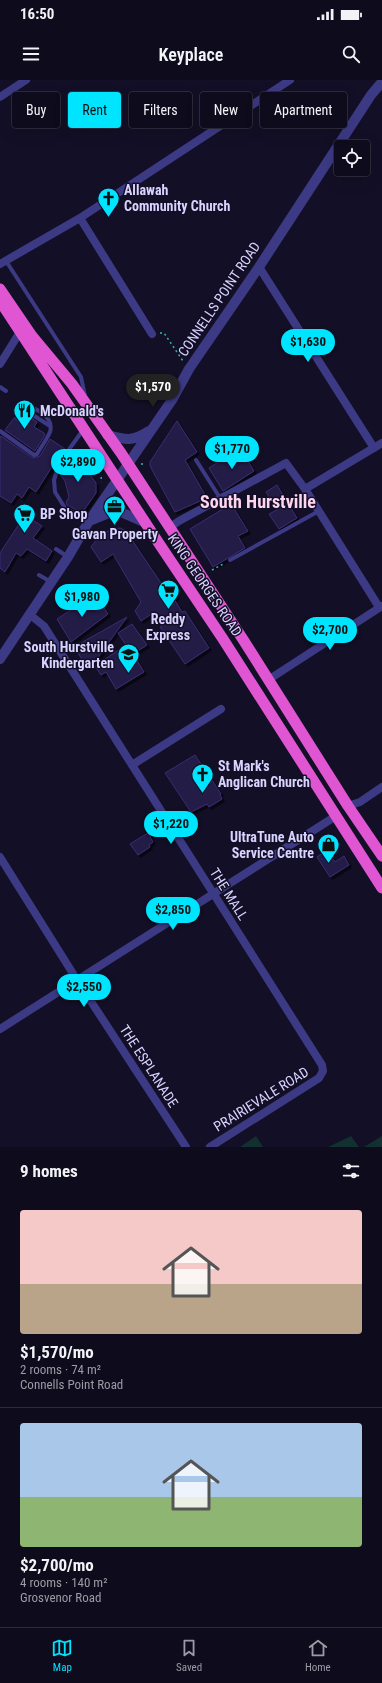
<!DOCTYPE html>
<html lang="en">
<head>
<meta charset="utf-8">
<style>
	body { margin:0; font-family:"Roboto Condensed",sans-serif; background:#1c1929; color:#f1f3f6; height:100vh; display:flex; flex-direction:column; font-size:15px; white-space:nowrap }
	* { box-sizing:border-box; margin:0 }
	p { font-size:13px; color:#9b9ba3 }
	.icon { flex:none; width:22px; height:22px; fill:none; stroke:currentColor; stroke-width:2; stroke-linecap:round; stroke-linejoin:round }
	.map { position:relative; height:1067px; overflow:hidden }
	.panel { display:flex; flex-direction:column; background:#0e0b1c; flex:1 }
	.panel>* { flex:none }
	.guide { position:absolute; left:12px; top:12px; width:358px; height:36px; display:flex; gap:8px }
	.tools { position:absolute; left:334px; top:60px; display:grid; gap:8px }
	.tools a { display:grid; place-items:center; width:36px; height:36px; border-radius:4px; background:#0e0b1c; box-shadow:0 4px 16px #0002,0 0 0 1px #2e2b3b; font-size:20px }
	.price { position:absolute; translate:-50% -34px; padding:0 9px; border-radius:14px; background:#00e5ff; color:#111; font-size:13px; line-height:26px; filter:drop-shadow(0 1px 2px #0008) }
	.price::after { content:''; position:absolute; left:50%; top:24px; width:12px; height:9px; margin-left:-6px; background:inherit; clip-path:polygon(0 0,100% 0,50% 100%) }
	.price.active { background:#222; color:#fff }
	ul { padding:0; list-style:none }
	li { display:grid; align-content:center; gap:8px; height:212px; padding:0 20px }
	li+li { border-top:1px solid #2e2b3b }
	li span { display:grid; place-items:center; height:124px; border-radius:4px; color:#555 }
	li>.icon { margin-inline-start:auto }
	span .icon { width:72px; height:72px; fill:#fffc; stroke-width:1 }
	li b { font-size:17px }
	h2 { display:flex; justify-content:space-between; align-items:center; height:48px; padding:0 20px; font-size:17px }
	.pill { padding:0 14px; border-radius:4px; background:#0e0b1c; box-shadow:0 4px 16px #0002,0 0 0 1px #2e2b3b; font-size:14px; line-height:36px }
	.pill.active { background:#00e5ff; color:#111 }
	.status { display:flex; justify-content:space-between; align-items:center; height:28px; padding:0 20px; background:#0e0b1c; direction:ltr }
	.status svg { height:11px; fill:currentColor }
	header { display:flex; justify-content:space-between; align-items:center; height:52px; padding:0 20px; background:#0e0b1c; font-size:18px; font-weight:600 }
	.menu { display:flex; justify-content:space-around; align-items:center; height:56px; border-top:1px solid #2e2b3b; background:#0e0b1c; font-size:11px; color:#9b9ba3 }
	.menu a { display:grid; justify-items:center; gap:2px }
	.menu .active { color:#00e5ff }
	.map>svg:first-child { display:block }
</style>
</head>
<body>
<div class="status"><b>16:50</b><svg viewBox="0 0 49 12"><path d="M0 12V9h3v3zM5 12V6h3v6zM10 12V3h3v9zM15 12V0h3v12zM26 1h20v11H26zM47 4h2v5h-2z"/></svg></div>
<header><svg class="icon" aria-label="menu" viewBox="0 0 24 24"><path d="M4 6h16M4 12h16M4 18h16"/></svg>Keyplace<svg class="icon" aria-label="search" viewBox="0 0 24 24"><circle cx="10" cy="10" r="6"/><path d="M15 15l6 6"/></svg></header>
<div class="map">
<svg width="382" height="1067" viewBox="0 0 382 1067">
	<defs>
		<filter id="shadow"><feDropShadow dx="2.5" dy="2.5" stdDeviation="0" flood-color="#0009"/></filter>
	</defs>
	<rect width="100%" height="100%" fill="#130f26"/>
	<path fill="#12302f" d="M19,330L29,337L25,342L21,340L19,342L14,338Z
		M256,1056L263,1067H240Z
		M351,1056L359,1067H328Z
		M382,1056V1067H364Z"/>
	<path fill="#241b47" stroke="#3b2d73" filter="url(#shadow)" d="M29,337L37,342L34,347L44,353L45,355L35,371L5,350L14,338L19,342L21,340L25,342Z
		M177,341L197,372L185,380L207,418L175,432L150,386V382Z
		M1,356L33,378L40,376L50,359L65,369L57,380L55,387L53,385L36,412L29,407L22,418L17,414L11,423L0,416V358Z
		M240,368L254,391L223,411L209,388Z
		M74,372L96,403V413L82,433L67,425L66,422L69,417L65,401L60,394L63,384L71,373Z
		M277,405L297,438L279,449L269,434L277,430L266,412Z
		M231,424L248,451L238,456L245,468L213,487L190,449Z
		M25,435L42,446L33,458L52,471L46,481L27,469L21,476L16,473L5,492L0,488V473Z
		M120,448L126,451L163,506L168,503L177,517L174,519L182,532L185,531L209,568L185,584L160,547L162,546L153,533L141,541L135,531L141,522L113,474L101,482L91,467L101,454L113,449Z
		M95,514L108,534L71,562L57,539Z
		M127,537L94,583L92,582L87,587L74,567Z
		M132,544L147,565L133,574L144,592L116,609L106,592L101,595L95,586L126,565L118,553Z
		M195,675L221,714L220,715L222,719L209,727L207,724L191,732L165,693Z
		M148,753L153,762L149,765L150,767L138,775L130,764Z
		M327,770L335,782L344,776L349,785L330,797L317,777Z"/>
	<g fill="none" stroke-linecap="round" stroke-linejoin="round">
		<path stroke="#2fb8b0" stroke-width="1.5" stroke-dasharray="2 3" stroke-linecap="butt" d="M160,253H164L183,281
			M142,385V382
			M101,397L102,402
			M212,490L225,483"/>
		<path stroke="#3d3a85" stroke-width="4" d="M6,181L81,297L85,316
			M0,307L6,311
			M21,323L22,328L50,346
			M83,350L60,382L54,400L55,412L65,428L89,441
			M0,351L34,375L37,374C41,367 47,359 50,352C55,335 32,327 21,323
			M196,380L220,418
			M56,469L68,477
			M230,480L319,431
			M39,495L51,502"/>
		<path stroke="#3d3a85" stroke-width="8" d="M0,17L26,0
			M80,138L152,254
			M0,184L80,138L290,0
			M259,187L374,368
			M0,284L20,252
			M305,409L382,363
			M169,448L179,441L286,383L305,409L379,527
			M29,534L44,546L322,985L323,991L319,998L210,1067
			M268,600L382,526
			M132,685L221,629
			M348,726L360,722L382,707
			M0,777L77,900L186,1067
			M0,949L336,736"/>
		<path stroke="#3d3a85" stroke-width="10" d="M107,355C126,360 132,362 149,351
			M89,441L111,432L123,433L146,443
			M0,579L68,477L89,441L172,320L189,289L259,187L371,15L382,2"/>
		<path stroke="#e055d1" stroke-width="11" d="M0,209L32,256L72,304L121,373L244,561L348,726L382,776
			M0,221L158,462L223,559L382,808"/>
	</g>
	<defs>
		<symbol id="church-pin" viewBox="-11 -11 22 30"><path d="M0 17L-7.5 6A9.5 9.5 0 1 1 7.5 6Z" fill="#00e5ff" stroke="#130f26"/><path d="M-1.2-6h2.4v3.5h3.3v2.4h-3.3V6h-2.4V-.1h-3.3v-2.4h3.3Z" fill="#111"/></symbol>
		<symbol id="restaurant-pin" viewBox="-11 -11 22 30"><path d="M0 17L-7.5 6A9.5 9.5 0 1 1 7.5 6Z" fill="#00e5ff" stroke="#130f26"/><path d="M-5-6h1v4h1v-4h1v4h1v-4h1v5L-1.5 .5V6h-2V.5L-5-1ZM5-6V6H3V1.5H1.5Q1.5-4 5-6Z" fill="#111"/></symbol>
		<symbol id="office-pin" viewBox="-11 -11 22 30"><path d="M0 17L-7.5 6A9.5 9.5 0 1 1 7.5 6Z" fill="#00e5ff" stroke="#130f26"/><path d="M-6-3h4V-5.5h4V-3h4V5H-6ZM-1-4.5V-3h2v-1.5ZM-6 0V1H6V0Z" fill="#111"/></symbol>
		<symbol id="supermarket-pin" viewBox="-11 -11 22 30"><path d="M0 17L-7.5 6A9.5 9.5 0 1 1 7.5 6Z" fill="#00e5ff" stroke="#130f26"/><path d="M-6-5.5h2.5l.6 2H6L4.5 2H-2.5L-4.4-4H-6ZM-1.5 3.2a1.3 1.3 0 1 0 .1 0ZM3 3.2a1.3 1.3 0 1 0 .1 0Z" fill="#111"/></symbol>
		<symbol id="school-pin" viewBox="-11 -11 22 30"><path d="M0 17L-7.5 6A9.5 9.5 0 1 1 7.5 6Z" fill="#00e5ff" stroke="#130f26"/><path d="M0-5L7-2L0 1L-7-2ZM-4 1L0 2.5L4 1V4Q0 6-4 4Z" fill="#111"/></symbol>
		<symbol id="shop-pin" viewBox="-11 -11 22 30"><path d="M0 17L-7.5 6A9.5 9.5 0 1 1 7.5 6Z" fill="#00e5ff" stroke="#130f26"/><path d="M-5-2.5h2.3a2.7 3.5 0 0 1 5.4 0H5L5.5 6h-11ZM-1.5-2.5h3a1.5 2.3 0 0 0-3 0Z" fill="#111"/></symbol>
	</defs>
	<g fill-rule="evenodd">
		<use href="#church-pin" x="96" y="106" width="25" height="34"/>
		<use href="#restaurant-pin" x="12" y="318" width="25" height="34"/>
		<use href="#office-pin" x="102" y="414" width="25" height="34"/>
		<use href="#supermarket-pin" x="12" y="422" width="25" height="34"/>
		<use href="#supermarket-pin" x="156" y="498" width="25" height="34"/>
		<use href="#school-pin" x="116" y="562" width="25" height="34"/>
		<use href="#church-pin" x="190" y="682" width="25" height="34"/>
		<use href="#shop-pin" x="316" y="752" width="25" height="34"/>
	</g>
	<g text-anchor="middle" stroke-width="3" stroke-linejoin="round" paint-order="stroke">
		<g font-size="14" font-weight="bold" fill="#d9d4ff" stroke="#130f26" text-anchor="start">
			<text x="124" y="115">Allawah<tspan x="124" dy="16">Community Church</tspan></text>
			<text x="40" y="336">McDonald's</text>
			<text x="40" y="439">BP Shop</text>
			<text x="115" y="459" text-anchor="middle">Gavan Property</text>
			<text x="168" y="544" text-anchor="middle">Reddy<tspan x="168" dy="16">Express</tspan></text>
			<text x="114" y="572" text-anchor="end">South Hurstville<tspan x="114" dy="16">Kindergarten</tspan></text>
			<text x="218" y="691">St Mark's<tspan x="218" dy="16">Anglican Church</tspan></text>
			<text x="314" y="762" text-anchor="end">UltraTune Auto<tspan x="314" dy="16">Service Centre</tspan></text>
		</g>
		<g font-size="14" fill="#d9d4ff" stroke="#130f26">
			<text transform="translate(219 219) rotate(-56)" y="5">CONNELLS POINT ROAD</text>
			<text transform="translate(205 505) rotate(56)" y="5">KING GEORGES ROAD</text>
			<text transform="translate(229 814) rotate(58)" y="5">THE MALL</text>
			<text transform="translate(149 986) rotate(57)" y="5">THE ESPLANADE</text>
			<text transform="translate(261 1019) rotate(-32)" y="5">PRAIRIEVALE ROAD</text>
		</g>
		<g font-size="18" font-weight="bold" fill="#ffd6f0" stroke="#130f26">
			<text x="258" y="428">South Hurstville</text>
		</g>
	</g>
</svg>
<div class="tools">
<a><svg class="icon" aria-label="locate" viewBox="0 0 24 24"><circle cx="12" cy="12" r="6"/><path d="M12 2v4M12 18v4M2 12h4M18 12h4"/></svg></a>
</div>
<b class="price" style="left:308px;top:283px">$1,630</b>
<b class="price active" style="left:153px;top:328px">$1,570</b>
<b class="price" style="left:232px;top:390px">$1,770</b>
<b class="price" style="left:78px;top:403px">$2,890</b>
<b class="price" style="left:82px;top:538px">$1,980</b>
<b class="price" style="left:330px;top:571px">$2,700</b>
<b class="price" style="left:171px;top:765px">$1,220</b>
<b class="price" style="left:173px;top:851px">$2,850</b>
<b class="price" style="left:84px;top:928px">$2,550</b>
<div class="guide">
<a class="pill">Buy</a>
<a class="pill active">Rent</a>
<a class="pill">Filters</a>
<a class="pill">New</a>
<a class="pill">Apartment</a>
</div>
</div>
<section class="panel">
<h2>9 homes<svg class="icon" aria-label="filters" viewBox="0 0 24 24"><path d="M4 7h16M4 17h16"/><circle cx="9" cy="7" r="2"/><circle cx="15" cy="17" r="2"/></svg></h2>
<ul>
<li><span style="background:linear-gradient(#f6c9c9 60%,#b9a48a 0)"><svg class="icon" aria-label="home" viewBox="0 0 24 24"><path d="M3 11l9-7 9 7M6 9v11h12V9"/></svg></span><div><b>$1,570/mo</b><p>2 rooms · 74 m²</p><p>Connells Point Road</p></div></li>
<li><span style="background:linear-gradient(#a9c7e8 60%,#8fb573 0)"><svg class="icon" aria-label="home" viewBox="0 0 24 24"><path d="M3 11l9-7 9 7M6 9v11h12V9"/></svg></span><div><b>$2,700/mo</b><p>4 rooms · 140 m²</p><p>Grosvenor Road</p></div></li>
</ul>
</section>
<nav class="menu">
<a class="active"><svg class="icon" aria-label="map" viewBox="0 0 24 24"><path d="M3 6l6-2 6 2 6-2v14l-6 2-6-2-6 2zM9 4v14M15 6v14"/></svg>Map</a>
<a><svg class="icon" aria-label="saved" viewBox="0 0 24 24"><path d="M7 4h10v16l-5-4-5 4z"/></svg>Saved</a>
<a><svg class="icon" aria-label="home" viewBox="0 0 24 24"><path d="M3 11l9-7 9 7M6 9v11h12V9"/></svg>Home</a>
</nav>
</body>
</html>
